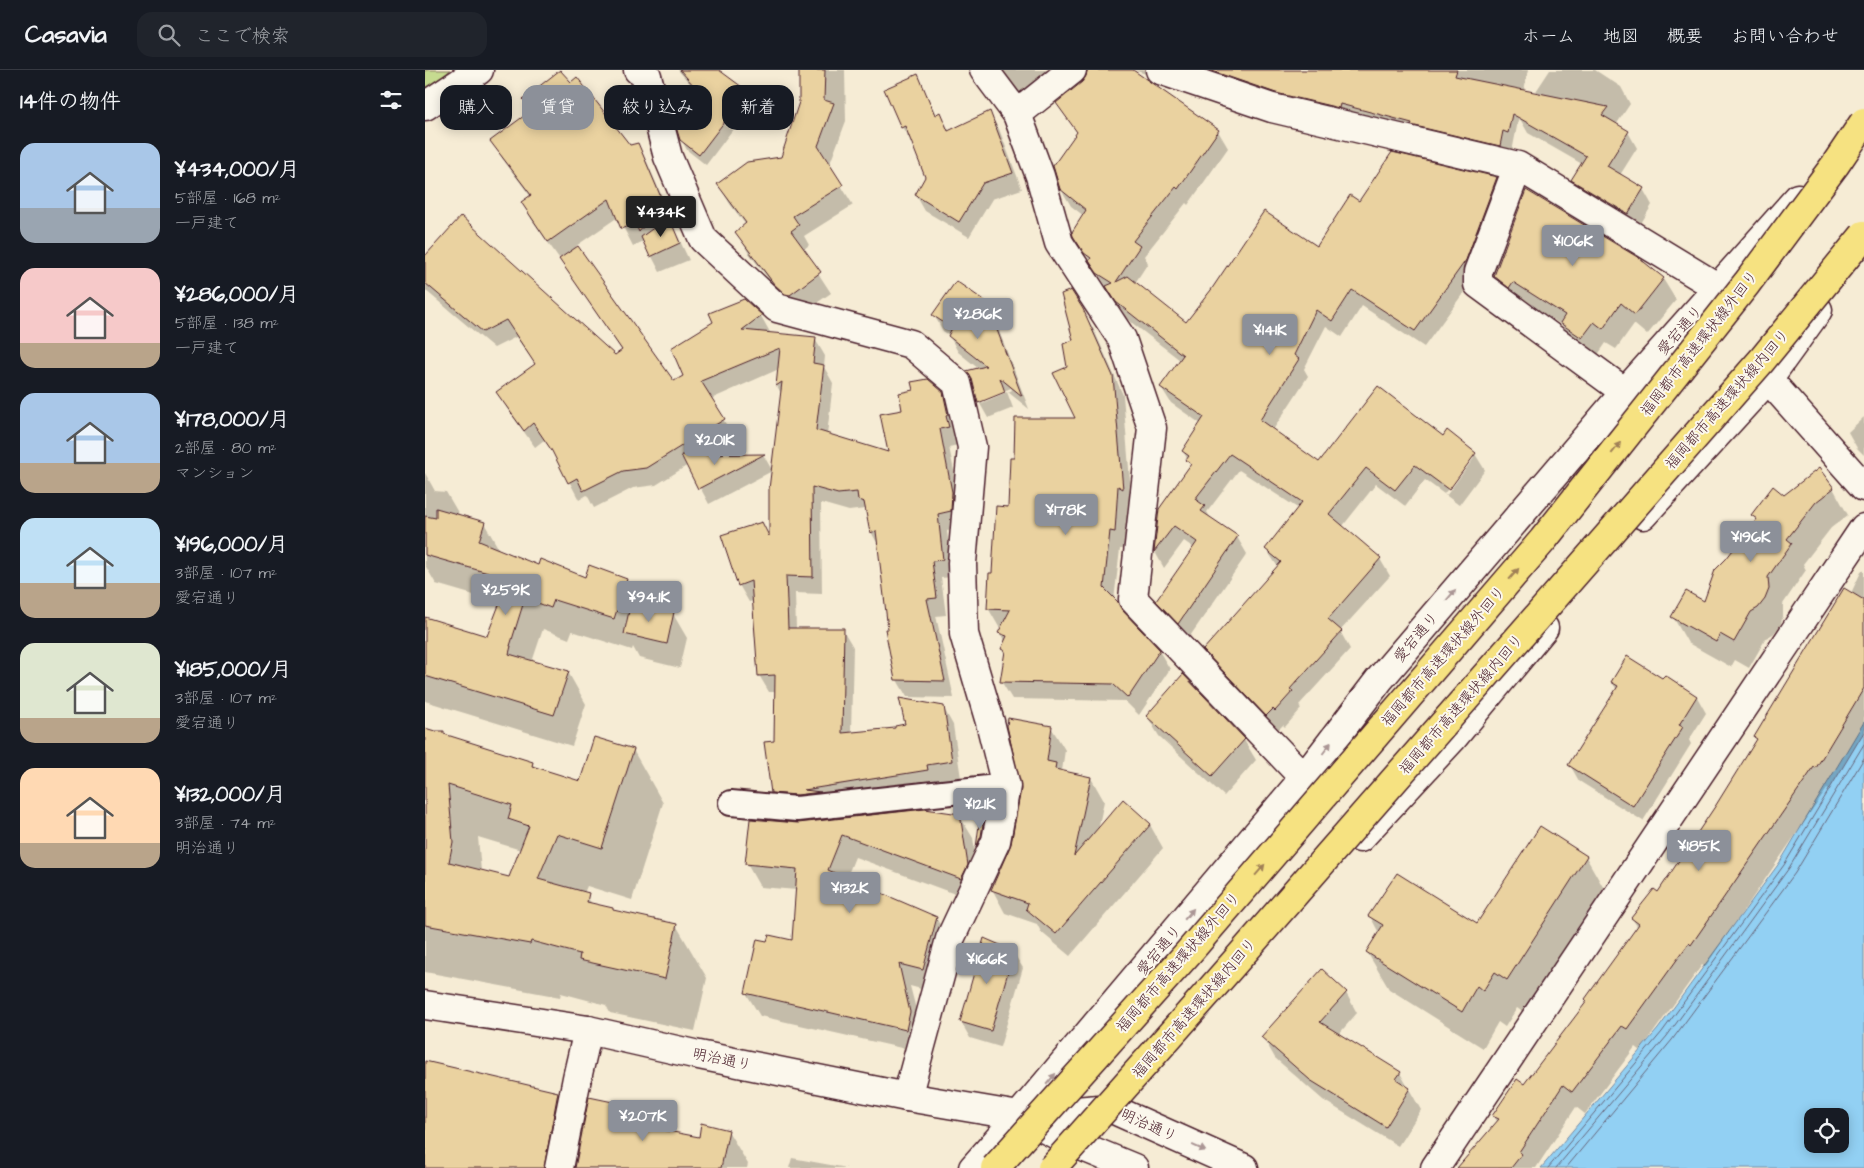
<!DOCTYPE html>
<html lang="ja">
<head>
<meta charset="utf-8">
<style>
	body { margin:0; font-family:"Architects Daughter","Klee One",sans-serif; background:#20242c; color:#f1f3f6; height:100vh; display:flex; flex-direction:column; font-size:19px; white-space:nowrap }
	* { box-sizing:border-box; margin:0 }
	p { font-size:16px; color:#9ea1a6 }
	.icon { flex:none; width:28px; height:28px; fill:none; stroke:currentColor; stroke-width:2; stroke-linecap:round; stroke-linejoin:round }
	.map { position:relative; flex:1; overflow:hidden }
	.drawer { display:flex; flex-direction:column; background:#171b24; width:425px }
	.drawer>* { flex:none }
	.hud { position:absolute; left:15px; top:15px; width:475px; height:45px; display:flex; gap:10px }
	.fabs { position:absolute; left:1379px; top:1038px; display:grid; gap:10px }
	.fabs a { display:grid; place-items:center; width:45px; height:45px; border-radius:10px; background:#171b24; box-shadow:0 2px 12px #0003; font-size:25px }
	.price { position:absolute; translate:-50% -42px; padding:0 11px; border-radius:5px; background:#8c9099; color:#fff; font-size:16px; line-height:32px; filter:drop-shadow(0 1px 2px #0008) }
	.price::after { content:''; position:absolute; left:50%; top:30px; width:15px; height:11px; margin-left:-8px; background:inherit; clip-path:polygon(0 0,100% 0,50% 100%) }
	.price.current { background:#222; color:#fff }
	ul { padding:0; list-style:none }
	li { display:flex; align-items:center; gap:15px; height:125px; padding:0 20px }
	li span { display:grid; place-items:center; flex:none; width:140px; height:100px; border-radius:15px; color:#555 }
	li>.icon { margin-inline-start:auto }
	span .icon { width:60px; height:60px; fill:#fffc; stroke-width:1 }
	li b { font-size:21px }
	h2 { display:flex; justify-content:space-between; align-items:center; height:60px; padding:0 20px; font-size:21px }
	.tag { padding:0 18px; border-radius:15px; background:#171b24; box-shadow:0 2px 12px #0003; font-size:18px; line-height:45px }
	.tag.current { background:#8c9099; color:#fff }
	header { display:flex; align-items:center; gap:30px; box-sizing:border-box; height:70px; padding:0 25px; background:#171b24; border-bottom:1px solid #363941 }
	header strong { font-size:24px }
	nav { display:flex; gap:28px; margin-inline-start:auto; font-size:18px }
	.search { width:350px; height:45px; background:#20242c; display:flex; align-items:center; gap:12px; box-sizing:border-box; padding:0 18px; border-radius:15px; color:#9ea1a6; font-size:19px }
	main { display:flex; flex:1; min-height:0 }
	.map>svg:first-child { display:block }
</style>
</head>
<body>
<header>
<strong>Casavia</strong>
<div class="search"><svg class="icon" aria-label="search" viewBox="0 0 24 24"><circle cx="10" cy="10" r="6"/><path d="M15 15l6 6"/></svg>ここで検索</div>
<nav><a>ホーム</a><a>地図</a><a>概要</a><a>お問い合わせ</a></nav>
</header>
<main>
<section class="drawer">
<h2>14件の物件<svg class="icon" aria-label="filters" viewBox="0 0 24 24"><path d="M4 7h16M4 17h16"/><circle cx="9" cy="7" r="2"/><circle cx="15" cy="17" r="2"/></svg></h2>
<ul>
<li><span style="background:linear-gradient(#a9c7e8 65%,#9aa5b1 0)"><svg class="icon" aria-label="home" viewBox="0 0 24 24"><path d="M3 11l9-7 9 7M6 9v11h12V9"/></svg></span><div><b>¥434,000/月</b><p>5部屋 · 168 m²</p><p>一戸建て</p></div></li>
<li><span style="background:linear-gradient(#f6c9c9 75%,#b9a48a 0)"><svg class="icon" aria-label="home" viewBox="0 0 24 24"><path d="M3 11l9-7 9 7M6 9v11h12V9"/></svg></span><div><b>¥286,000/月</b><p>5部屋 · 138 m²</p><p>一戸建て</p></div></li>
<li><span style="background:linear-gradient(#a9c7e8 70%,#b9a48a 0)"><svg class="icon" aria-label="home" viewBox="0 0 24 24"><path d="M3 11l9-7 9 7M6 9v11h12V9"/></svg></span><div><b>¥178,000/月</b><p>2部屋 · 80 m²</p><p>マンション</p></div></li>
<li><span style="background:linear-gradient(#bfe0f5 65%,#b9a48a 0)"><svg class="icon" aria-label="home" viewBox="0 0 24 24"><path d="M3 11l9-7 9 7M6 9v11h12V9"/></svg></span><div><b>¥196,000/月</b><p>3部屋 · 107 m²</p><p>愛宕通り</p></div></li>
<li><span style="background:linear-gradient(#dfe7d0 75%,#b9a48a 0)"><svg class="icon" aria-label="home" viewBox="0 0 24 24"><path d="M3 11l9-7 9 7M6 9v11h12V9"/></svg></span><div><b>¥185,000/月</b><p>3部屋 · 107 m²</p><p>愛宕通り</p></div></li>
<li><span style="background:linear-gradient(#ffd9b3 75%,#b9a48a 0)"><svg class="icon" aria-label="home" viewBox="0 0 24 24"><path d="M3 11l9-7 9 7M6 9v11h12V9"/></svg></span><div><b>¥132,000/月</b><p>3部屋 · 74 m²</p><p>明治通り</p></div></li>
</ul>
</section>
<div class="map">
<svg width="1439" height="1098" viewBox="0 0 1439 1098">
	<rect width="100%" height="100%" fill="#f6ecd5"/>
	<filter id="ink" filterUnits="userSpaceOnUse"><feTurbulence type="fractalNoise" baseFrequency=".02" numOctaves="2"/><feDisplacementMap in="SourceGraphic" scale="10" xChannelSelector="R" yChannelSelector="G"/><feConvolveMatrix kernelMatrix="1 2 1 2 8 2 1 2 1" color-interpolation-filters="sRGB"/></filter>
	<g filter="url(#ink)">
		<path fill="#c6db90" stroke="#887d5e" d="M0,0H25L0,23Z"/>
		<path fill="#92d0f3" stroke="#7589a3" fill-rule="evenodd" d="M1439,652V1098H1116L1233,959L1355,792ZM1388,1046H1415V1074H1388Z"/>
		<path fill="#0003" fill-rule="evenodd" d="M253,0H292L316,18L322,29L317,35L321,42L281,95L262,80L256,69L276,26Z
			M375,0H420L421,51L404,96L428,135L379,166L384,175L378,180L406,223L376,244L362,233L323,182L312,162L321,155L305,134L293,114L357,88L375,32Z
			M578,0H706L793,61L803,78L763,135L761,133L719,186L723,193L710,213L761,254L893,178L934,133L1071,108L1081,125L1050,207L999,277L937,236L917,267L901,256L879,299L883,306L848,360L894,393L1018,367L1050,384L1060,400L1034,435L1000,410L980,436L951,414L917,457L955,489L965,506L915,561L925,579L874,635L876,639L860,657L858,655L851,662L789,597L780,580L853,497L841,479L874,439L814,400L782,442L786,449L812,467L822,484L763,569L742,547L733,531L769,478L759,471L739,498L730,482L735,439L766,396L758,381L776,354L746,333L736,317L755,290L702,249L660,183L659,146L646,136L636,119L653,64L633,33L658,13L663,2L654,1L601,32ZM1046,388H1049L1021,426L1019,424Z
			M709,0H1103L1085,92L733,8Z
			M1125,0H1170L1196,17L1205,34L1191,55L1203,62L1212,78L1195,105L1218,119L1227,135L1212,160L1157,126L1147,110L1157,94L1103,63L1094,47Z
			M492,6L511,45L515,44L525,62L564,43L574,59L597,119L567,129L544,167L500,141L491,125L502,107L487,73L477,57Z
			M100,29L205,77L212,74L222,92L247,150L246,152L264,190L235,202L219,171L208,176L193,147L151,176L249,312L259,307L289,252L319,230L336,246L346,264L390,269L400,286L399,297L408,313L402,365L465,384L479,340L517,322L527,340L533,375L524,377L537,440L535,458L522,461L527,507L516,508L521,545L511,546L529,628L482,627L472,610L454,476L446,462L443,444L440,439L424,441L396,433L397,524L370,523L371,559L418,560L428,577L426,664L472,659L518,637L528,655L536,708L511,712L512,717L357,740L347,722L351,622H344L334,605L329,531L324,532L314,515L345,469L347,401L284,434L263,395L231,415L208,418L169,438L162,425L154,430L133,390L119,370L110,377L83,340L73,323L111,295L91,267L69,278L0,220V188L190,287L197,281L146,206L135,187L134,188L107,150L97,132L106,127L77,88L67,71L107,41ZM354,299L352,316L357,325L347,400L339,386H278L308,366L286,329Z
			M1213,189L1238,209L1251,230L1222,265L1209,254L1191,279L1181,273L1170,289L1148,274L1138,256L1101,232L1082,226L1070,205Z
			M569,239L578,255L574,261L604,339L583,322L587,320L586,318L557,330V333L582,322L588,338L563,348L554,332V299L533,282L524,265L518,261L509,245Z
			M657,239L668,258L698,325L707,435L703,433L700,479H695L689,530L698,542L734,581L745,599L714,645L700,631L587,629L576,611L580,585L577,579L580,572L575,563L578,557H574L563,538L568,505L584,438L591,390L651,350L643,298Z
			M1439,347V385L1432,378L1423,362Z
			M0,403L10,421L21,422L35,446L59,453L75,481L114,497L161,508L202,510L217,536L248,544L262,568L255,598L214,588L208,577L207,580L147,561L144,569L118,559L107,592L143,602L161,634L147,676L0,631V549L63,567L76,533L11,514L0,495Z
			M1408,418L1423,445L1406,458L1378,494L1381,500L1358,534V546L1355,556L1348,564L1341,568L1324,598L1310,590L1306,597L1263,573L1248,547L1280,533L1302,490L1332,452L1328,445L1359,426Z
			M1437,500L1439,501V662L1404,720L1402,719L1280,897L1277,895L1215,981L1210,977L1160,1044L1151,1037L1111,1098H1042L1073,1053L1069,1046L1099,1015L1163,932L1213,858L1207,848L1234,824L1332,671L1330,667L1426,523Z
			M758,605L819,670L831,690L799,726L734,666L722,646Z
			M1238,610L1272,627L1281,643L1264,670L1266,674L1218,751L1154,711L1145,695L1192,620L1187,612Z
			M626,657L640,680L637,701L666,708L679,731L673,760L725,755L738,778L645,886L616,862L612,854L580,843L567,819L588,774Z
			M0,659L107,693L110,698L156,713L208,680L238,733L207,830L162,816L159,823L168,835L189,842L251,855L282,908L270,961L185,943L181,935L136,923L135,927L0,902ZM53,767L96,780L85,808L56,801Z
			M534,745L548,768L555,818L549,831L430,787L421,809L511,848L525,871L511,923L485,916L498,966L494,982L335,946L321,923L343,873L368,871L372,820L335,817L322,794L373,754Z
			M1161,787L1182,824L1103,946L1092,938L1080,957L1073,952L1058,978L964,919L942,882L954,863L945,846L1052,855Z
			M588,882L598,898L575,977L545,968L536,952Z
			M921,923L932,943L913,965L975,1003L996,1040L973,1076L898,1030L850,988L838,967Z
			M0,992L133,1023L152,1056L144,1098H0Z
			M207,1037L210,1044L224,1046L231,1060L275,1068L303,1061L323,1094L322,1098H151Z
			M367,1088L422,1098H364Z"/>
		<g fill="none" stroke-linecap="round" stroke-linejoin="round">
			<path stroke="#67667b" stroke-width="1" d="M1123,1098L1237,962L1359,795L1439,662
				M1131,1098L1242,966L1364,798L1439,674
				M1141,1098L1247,970L1370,803L1439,688"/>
		</g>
		<path fill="#ead2a0" stroke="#4a1f2b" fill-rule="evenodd" d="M135,0L146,12L152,7L205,75L213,73L238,132L214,162L210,153L196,159L184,129L123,172L96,132L106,125L65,71L107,40L98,29Z
			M255,0H294L317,17L310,26L316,30L274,85L255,70L251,57L276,24Z
			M374,0H400L399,30L409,33L393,76L418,115L368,146L374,155L366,161L396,202L365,225L360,224L349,214L310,162L321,153L292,114L322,92L356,87L374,32Z
			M662,0H708L794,60L753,119L751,117L708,171L715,176L691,212L703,206L761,252L786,220L839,141L892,176L925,125L934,131L967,82L1072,107L1041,190L990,261L927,220L907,251L891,240L869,285L874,289L835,350L894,392L953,316L1018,366L1022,360L1051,383L1024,420L990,395L970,420L941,398L904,444L956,488L903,549L917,561L865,619L868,621L850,641L848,639L841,646L778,580L856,492L840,479L877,432L805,384L770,429L780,436L776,441L813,466L753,554L731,531L772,472L749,456L729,482L734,439L766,394L761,390L764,386L757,381L779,347L735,317L758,285L691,232L681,216L688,213L672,203L664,191L666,188L659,183L648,166L647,162L661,140L635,119L628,96L652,62L631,33L657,12L661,6Z
			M784,0H1032L1030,6L1183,37L1177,45L1204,61L1182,96L1219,118L1203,144L1146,110L1161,86L1087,44L1083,63L1078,61L1075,76L986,55L987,53L915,34L914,38L851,23Z
			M493,4L510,45L515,42L523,61L565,41L588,103L558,113L534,152L490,125L500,107L480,56L476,58L459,19Z
			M1101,120L1214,188L1239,208L1210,245L1196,233L1178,259L1169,252L1157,268L1135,253L1140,245L1088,212L1084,218L1069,206Z
			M36,146L190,285L197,280L134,189L153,176L249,311L258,306L246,278L288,252L284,243L319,229L337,245L317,260L391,267L388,293L399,295L391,360L463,382L455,344L477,340L474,323L488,320L486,312L503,309L518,322L523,345L521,346L524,357L515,359L527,422L526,441L513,444L518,490L507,491L512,528L502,529L520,611L470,610L460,559H463L451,461L445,463L439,432L433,430L432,422L413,424L387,417L388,507L361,506L363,558H419L417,663L470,658V656L480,654L474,628L519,636L527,691L502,695L503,700L379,720L396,722L372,725L346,723L339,672L349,671L350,605L333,606L326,511L313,516L296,465L337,452L344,466V419L357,312L351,316L355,278L276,311L300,349L221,398L198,401L158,421L152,408L143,413L127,381L108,353L99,361L71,322L110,294L81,250L58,262L0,213V186Z
			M244,147L255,173L225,187L216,167Z
			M531,211L570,238L566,244L597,326L575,308L580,322L553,333L547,309L541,301L561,296L523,266L527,258L507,245Z
			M646,220L658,239L688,306L698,419L693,416L690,462L685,461L679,518L693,532L697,540L735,580L703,628L688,614L575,612L580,581L576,579L582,566L573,563L585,540L562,539L564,503H567L571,436L583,437L585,388H589L590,348H650L628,303L642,297L638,274L648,270L636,224Z
			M340,384L273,419L256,385Z
			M1394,398L1409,418L1391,432L1362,469L1367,473L1343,507L1344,519L1340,529L1333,538L1326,542L1309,572L1295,564L1291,572L1246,547L1261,521L1279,531L1290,500L1301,489L1332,449L1326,445L1348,416L1359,425Z
			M11,438L60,452L54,471L113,495L115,489L160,507L164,495L202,509L189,549L129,530L126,538L100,528L85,576H86L84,584L144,601L129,645L0,606V547L62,566L84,509L0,485V446L11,448Z
			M1419,518L1439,530V618L1391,698L1389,697L1266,875L1264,873L1202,959L1197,956L1147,1022L1138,1015L1094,1082L1097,1084L1086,1098H1032L1074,1049L1067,1046L1092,1009L1099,1014L1162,931L1160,929L1214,854L1206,848L1229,819L1233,822L1291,735L1332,669L1329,667Z
			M206,532L249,542L242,574L199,564Z
			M1202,586L1237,608L1240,605L1272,626L1254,655L1258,657L1208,736L1143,695L1193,616L1186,612Z
			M758,604L820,669L787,706L721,646Z
			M583,648L627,656L622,691L631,693L630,699L666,707L649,786L698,729L726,754L631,864L601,839L603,833L566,820L586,774L596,719L582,656Z
			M0,658L10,661H19V664L108,692L107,696L155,711L169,667L209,679L177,778L132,764L113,809L164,823L162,832L188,838V840L252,854L240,909L154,890L155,884L106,871L105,874L0,855ZM23,715L87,735L83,749L104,756L84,807L24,792L28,772Z
			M500,739L535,744L543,795L536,809L417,765L403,800L512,847L498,900L474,894L485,942L481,960L320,923L332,869L342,871L344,865L367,870L372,799L320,794L325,749L373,753Z
			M555,747L559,748L556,766L551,778Z
			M1115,756L1162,786L1082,910L1070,902L1058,921L1052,916L1037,942L941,882L958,855L943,846L972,803L1052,853Z
			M559,868L589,881L566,961L535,952Z
			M897,899L922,922L895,952L976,1002L971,1009L985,1018L961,1057L885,1010L836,967Z
			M0,991L133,1022L119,1098H0Z
			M164,1027L207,1036L206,1041L224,1045L222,1057L274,1067L276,1053L304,1060L296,1098H150Z"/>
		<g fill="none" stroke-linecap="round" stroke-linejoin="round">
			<defs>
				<path id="pedestrian" d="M306,733L372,739L581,716"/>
				<path id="minor" d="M213,0L222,6L243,87L278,169L352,238L486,274L532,313L547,377L537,493L539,564L565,652L581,716L571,771L525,869L482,1027
					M559,0L592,44L615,106L634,173L697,269L727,358L708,529L879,708
					M735,0L847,38L1093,96L1292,217
					M0,36L54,0
					M592,44L647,0
					M1093,96L1053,202V214L1200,322
					M1343,309L1439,417
					M134,1098L152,1008L163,960
					M1010,1098L1439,458"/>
				<path id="tertiary" d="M1218,445L1343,309L1393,240
					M935,768L1027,669L1119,558
					M0,935L163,960L269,984L482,1027L594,1046L685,1038L819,1098
					M594,1046L646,1072L709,1098
					M548,1098L594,1046L879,708L954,610L1200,322L1373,128"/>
			</defs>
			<use href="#pedestrian" stroke="#4a1f2b" stroke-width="28"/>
			<use href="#minor" stroke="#4a1f2b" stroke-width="31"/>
			<use href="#tertiary" stroke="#4a1f2b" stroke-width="31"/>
			<use href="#pedestrian" stroke="#fbf7ec" stroke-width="24"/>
			<use href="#minor" stroke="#fbf7ec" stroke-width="28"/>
			<use href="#tertiary" stroke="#fbf7ec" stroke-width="28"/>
			<defs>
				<path id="motorway-bridge" d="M570,1098L763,883L1118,470L1322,213L1410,95L1439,52
					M627,1098L795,909L1337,290L1439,165"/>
			</defs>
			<use href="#motorway-bridge" stroke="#4a1f2b" stroke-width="31" stroke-linecap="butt"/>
			<use href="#motorway-bridge" stroke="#f6e281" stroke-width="28"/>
		</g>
		<defs><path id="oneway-solid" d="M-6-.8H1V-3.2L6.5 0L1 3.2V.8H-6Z" transform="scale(1.25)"/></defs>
		<g fill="#a08056">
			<use href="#oneway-solid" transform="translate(1191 378) rotate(-52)"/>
			<use href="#oneway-solid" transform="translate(1089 504) rotate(-49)"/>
			<use href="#oneway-solid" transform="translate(835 800) rotate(-49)"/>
		</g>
		<g fill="#ab9695">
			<use href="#oneway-solid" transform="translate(1026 525) rotate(-50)"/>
			<use href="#oneway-solid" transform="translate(902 678) rotate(-53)"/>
			<use href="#oneway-solid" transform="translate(764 844) rotate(-50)"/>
			<use href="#oneway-solid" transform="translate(626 1009) rotate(-50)"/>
			<use href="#oneway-solid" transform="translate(774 1078) rotate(24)"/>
		</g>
	</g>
	<g text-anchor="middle" stroke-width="4" stroke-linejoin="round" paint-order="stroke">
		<g font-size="15" fill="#4a1f2b" stroke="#fbf7ec">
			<text transform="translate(1255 260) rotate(-49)" y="5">愛宕通り</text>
			<text transform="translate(1274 273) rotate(-52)" y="5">福岡都市高速環状線外回り</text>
			<text transform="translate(1302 329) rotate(-49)" y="5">福岡都市高速環状線内回り</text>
			<text transform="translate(991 567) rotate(-50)" y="5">愛宕通り</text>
			<text transform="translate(1018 586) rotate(-49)" y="5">福岡都市高速環状線外回り</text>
			<text transform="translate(1036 634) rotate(-49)" y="5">福岡都市高速環状線内回り</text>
			<text transform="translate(734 880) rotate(-50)" y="5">愛宕通り</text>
			<text transform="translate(753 892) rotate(-49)" y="5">福岡都市高速環状線外回り</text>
			<text transform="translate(769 938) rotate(-49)" y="5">福岡都市高速環状線内回り</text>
			<text transform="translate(297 989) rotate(12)" y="5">明治通り</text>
			<text transform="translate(724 1055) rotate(24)" y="5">明治通り</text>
		</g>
	</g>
</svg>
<div class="fabs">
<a><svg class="icon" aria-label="locate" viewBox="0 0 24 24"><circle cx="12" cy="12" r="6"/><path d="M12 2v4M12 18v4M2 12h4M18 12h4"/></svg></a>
</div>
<b class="price current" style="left:236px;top:168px">¥434K</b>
<b class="price" style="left:1148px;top:197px">¥106K</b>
<b class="price" style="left:553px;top:270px">¥286K</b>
<b class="price" style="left:845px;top:286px">¥141K</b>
<b class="price" style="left:290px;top:396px">¥201K</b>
<b class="price" style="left:641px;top:466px">¥178K</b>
<b class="price" style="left:1326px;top:493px">¥196K</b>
<b class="price" style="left:81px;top:546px">¥259K</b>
<b class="price" style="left:224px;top:553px">¥94.1K</b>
<b class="price" style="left:555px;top:760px">¥121K</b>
<b class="price" style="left:1274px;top:802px">¥185K</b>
<b class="price" style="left:425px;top:844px">¥132K</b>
<b class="price" style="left:562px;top:915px">¥166K</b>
<b class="price" style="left:218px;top:1072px">¥207K</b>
<div class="hud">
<a class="tag">購入</a>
<a class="tag current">賃貸</a>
<a class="tag">絞り込み</a>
<a class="tag">新着</a>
</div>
</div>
</main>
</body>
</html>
